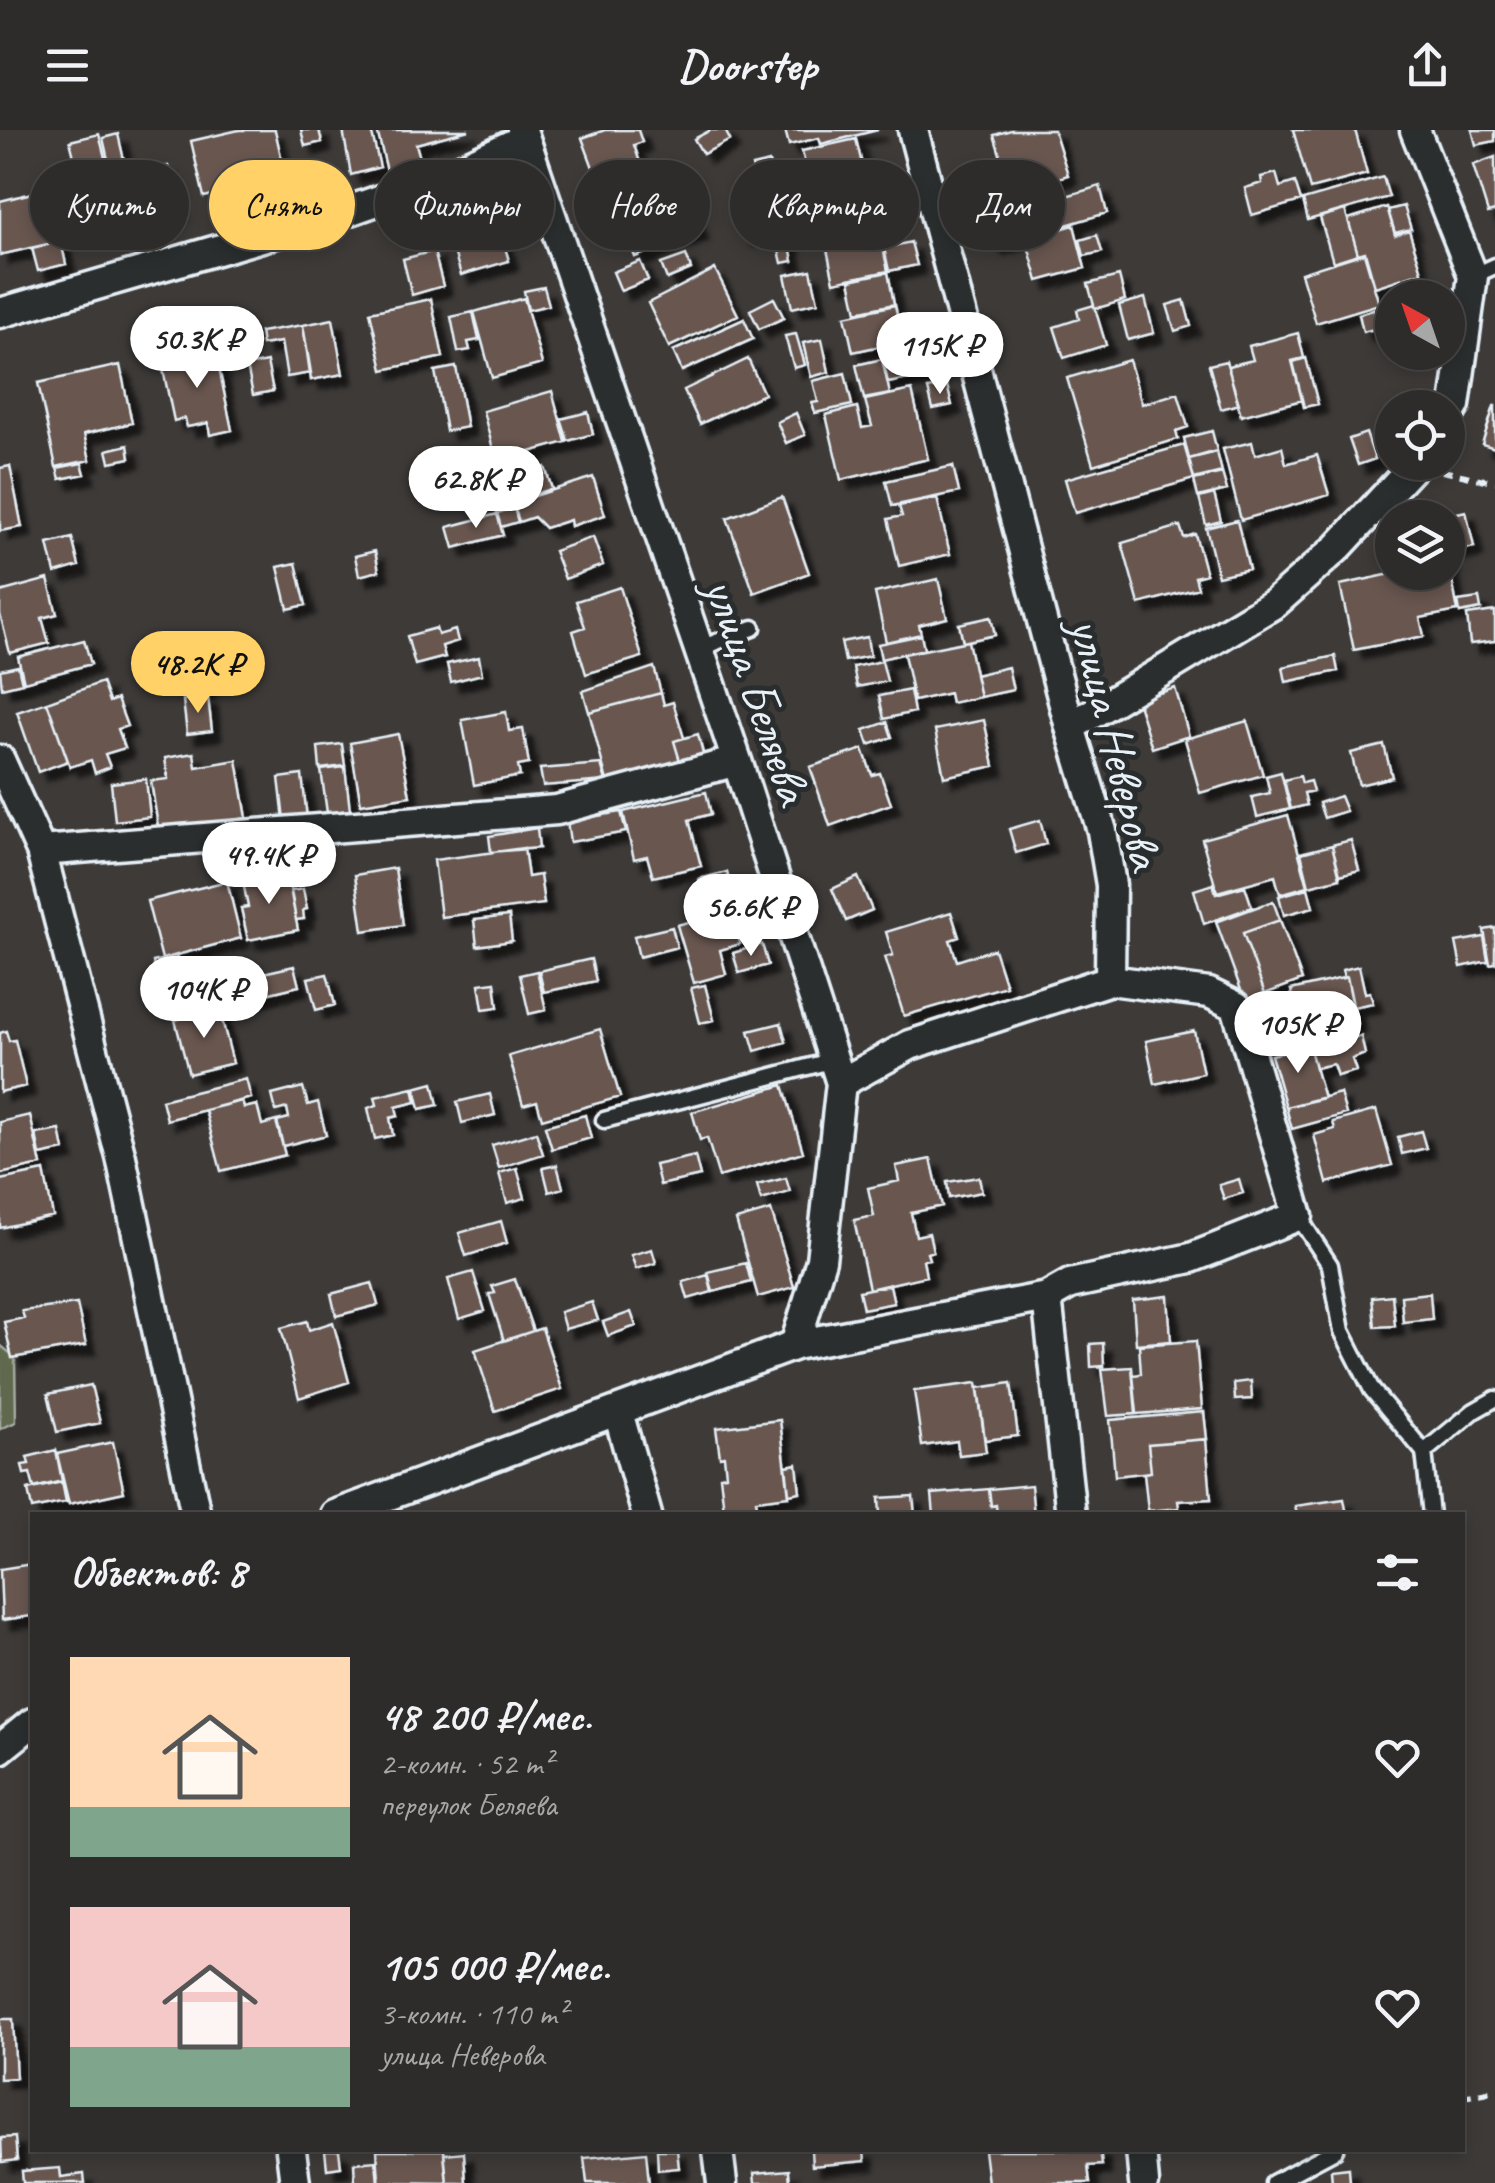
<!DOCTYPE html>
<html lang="ru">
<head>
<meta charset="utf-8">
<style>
	body { margin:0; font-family:Caveat,sans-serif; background:#363432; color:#f1f3f6; height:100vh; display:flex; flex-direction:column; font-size:38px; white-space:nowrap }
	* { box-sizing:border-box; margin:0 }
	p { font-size:32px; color:#a7a7a8 }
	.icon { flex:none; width:55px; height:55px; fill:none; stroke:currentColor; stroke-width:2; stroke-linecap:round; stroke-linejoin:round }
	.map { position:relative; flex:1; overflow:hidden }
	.side { position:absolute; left:30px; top:1382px; width:1435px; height:640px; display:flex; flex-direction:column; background:#2e2c2a; border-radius:0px; box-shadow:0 5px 15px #0003,0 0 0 2px #494847 }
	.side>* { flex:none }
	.hud { position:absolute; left:30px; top:30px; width:1435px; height:90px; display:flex; gap:20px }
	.needle { width:65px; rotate:320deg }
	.tools { position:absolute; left:1375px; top:150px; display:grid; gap:20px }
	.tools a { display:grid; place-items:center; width:90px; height:90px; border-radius:50%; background:#2e2c2a; box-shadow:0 5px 15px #0003,0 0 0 2px #494847; font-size:50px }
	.price { position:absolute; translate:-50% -85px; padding:0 22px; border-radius:35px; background:#fff; color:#222; font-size:32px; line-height:65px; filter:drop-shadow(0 2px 5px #0008) }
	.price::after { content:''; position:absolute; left:50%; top:60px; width:30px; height:22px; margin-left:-15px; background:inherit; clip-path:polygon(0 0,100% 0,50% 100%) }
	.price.on { background:#ffd166; color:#111 }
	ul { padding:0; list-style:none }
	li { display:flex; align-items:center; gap:30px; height:250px; padding:0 40px }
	li span { display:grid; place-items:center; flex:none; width:280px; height:200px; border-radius:0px; color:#555 }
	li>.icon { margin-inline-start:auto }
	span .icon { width:120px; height:120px; fill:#fffc; stroke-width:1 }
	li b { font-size:42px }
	h2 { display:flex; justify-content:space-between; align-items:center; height:120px; padding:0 40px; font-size:42px }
	.tag { padding:0 35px; border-radius:45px; background:#2e2c2a; box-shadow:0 5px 15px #0003,0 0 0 2px #494847; font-size:35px; line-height:90px }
	.tag.on { background:#ffd166; color:#111 }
	header { display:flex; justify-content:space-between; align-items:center; height:130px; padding:0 40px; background:#2e2c2a; font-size:45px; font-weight:700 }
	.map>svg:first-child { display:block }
</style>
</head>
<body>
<header><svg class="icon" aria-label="menu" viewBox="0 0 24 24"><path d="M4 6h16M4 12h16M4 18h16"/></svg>Doorstep<svg class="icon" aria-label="share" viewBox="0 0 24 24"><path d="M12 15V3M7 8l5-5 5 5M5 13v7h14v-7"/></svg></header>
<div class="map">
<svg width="1495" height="2053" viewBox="0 0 1495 2053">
	<defs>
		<filter id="shadow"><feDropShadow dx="9" dy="9" stdDeviation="2.5" flood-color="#0009"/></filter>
	</defs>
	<rect width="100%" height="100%" fill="#3d3a38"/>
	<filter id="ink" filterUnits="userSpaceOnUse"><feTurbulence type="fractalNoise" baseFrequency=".01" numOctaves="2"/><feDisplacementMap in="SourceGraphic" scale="20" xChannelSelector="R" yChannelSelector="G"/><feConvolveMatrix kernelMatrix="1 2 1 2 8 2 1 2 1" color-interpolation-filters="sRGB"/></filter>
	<g filter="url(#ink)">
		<path fill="#61684e" stroke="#a4aca3" stroke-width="2.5" d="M0,1215L15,1227L16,1292L0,1299Z"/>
		<path fill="#685750" stroke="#e8f1f8" stroke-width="2.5" filter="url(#shadow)" d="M239,0H275L286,48L204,67L191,11Z
			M301,0H319L322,12L305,16Z
			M343,0H371L380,37L351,45Z
			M377,0H469L416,14L421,32L387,41Z
			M605,0H638L642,12L634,15L645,47L602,62L582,8Z
			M711,0H725L730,10L703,24L694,9Z
			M785,0H878L821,14L819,8L789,15Z
			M1011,0H1054L1068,45L1012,63L994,5Z
			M1293,0H1355L1367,44L1310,59Z
			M1472,0H1495V11L1476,15Z
			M99,4L109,44L80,51L70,11Z
			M118,4L124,30L109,34L103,8Z
			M856,9L870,68L815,80L802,21Z
			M1495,27V81L1488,83L1473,35Z
			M769,32L777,66L760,70L752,36Z
			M168,36L178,81L113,96L103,51Z
			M1276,43L1280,57L1295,52L1301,71L1252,85L1245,58L1262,53L1261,47Z
			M1383,47L1389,67L1308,90L1303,70Z
			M74,49L85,95L63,101L52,54Z
			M1100,56L1107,83L994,116L987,89Z
			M48,59L61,111L0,125V71Z
			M682,59L699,101L635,127L618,84Z
			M797,65L804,95L775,101L768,71Z
			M1404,76L1411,99L1395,103L1388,80Z
			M1387,77L1395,105L1409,100L1422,142L1375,157L1365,122L1358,124L1348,89Z
			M763,80L770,97L744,107L737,91Z
			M875,80L888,141L834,152L821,91Z
			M1345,80L1358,124L1333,132L1320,87Z
			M498,93L509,131L461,145L450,108Z
			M1074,95L1085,138L1038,151L1026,109Z
			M788,105L793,131L782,133L776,108Z
			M1097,105L1102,122L1084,126L1080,110Z
			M61,111L66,134L38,141L32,118Z
			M911,112L917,135L889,141L884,118Z
			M434,121L443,156L412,165L403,129Z
			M1364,123L1379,174L1316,193L1301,143Z
			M686,125L691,139L667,149L661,134Z
			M640,131L648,150L621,161L613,142Z
			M715,139L738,185L669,217L648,173Z
			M811,140L818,172L792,178L785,145Z
			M888,142L894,174L857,182L850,150Z
			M1119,146L1125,170L1095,179L1088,154Z
			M544,157L549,175L528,180L524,161Z
			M524,168L542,234L492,248L474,182Z
			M774,168L784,188L759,199L750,180Z
			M1145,168L1154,203L1128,210L1119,175Z
			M431,169L443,227L383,240L370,182Z
			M1184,170L1191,196L1175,201L1167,175Z
			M895,175L903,211L853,222L845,186Z
			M1094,175L1106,215L1064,228L1054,197L1079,189L1077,180Z
			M1374,179L1378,198L1363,202L1359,184Z
			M473,182L479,210L468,212L470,220L458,222L451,187Z
			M333,189L343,244L311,250L303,195Z
			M744,189L753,209L682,241L673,221Z
			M303,195L311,243L287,247L281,212L262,215L260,202Z
			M1298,203L1304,228L1292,231L1302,270L1241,286L1228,236L1253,230L1249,216Z
			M796,204L805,235L794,238L785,206Z
			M822,209L829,242L811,247L803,213Z
			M215,219L232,300L210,305L208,293L187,297L185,288L174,291L161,230Z
			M932,220L938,243L888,253L883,230Z
			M1306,228L1318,274L1304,277L1293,232Z
			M748,229L764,264L700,294L684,260Z
			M882,229L890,264L864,269L856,235Z
			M1129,230L1142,274L1178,263L1188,297L1176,301L1178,309L1093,335L1067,248Z
			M1226,231L1239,274L1221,279L1209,235Z
			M267,232L273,261L253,265L247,236Z
			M120,235L132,293L84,304L90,330L56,337L38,253Z
			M456,237L467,297L446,301L435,241Z
			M845,243L852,275L815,283L812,273L818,272L813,251Z
			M947,255L952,275L933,279L928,259Z
			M912,260L928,329L841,350L826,285L857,277L862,298L872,296L865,270Z
			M552,261L566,312L508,328L506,320L494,323L483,281Z
			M1494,276H1495V318L1482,314Z
			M588,282L593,304L568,311L561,289Z
			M796,283L805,305L786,313L777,292Z
			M1212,301L1217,321L1189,329L1184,308Z
			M1366,303L1375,329L1358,335L1349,309Z
			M1252,312L1255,325L1282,317L1286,334L1317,325L1329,365L1241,390L1223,319Z
			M128,315L130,328L110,332L107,320Z
			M1184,315L1194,349L1075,383L1065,349Z
			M1217,322L1222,342L1194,349L1189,329Z
			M82,333L85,344L60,349L57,338Z
			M10,336L22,397L0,401V338Z
			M953,336L959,362L892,376L886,351Z
			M545,337L552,359L522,368L515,346Z
			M1222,343L1227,360L1198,367L1194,350Z
			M593,347L605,385L571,396L570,390L545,398L534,387L519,392L513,373Z
			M1214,364L1221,391L1206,395L1199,368Z
			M782,367L809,443L754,463L727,388Z
			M937,368L950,424L899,436L888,389L902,386L899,376Z
			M514,378L518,392L501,397L497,383Z
			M1466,381L1474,417L1449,422L1448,388H1435Z
			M497,384L503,405L454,418L448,397Z
			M1237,390L1249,439L1218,446L1206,398Z
			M1180,396L1184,408L1195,404L1206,444L1195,447L1198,458L1139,474L1122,413Z
			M593,407L603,435L565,449L554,421Z
			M72,408L79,436L55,443L48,414Z
			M375,421L379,441L359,446L355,426Z
			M1448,429L1458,481L1420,488L1424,506L1354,520L1340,455L1400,442H1448Z
			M296,433L306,475L288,479L278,437Z
			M48,449L57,484L42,488L49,513L10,523L0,484V462Z
			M938,449L947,488L919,495L921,504L886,512L875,463Z
			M620,457L642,527L586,544L573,501L585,497L576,471Z
			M1479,468L1481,479L1460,483L1458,471Z
			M1495,481V511L1470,514L1467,485Z
			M991,487L995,505L963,512L959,494Z
			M436,498L438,505L455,500L458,511L442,516L445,527L415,535L407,506Z
			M921,505L924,519L881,529L878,514Z
			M867,507L870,526L845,531L841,512Z
			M84,510L91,534L24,552L18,527Z
			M968,511L980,567L951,573L949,563L914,571L904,524Z
			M1335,526L1338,541L1286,552L1283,537Z
			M479,527L482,544L451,552L447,534Z
			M202,530L206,560L184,564L180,533Z
			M882,531L887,551L857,557L853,537Z
			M18,536L22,553L2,558L0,540Z
			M654,537L661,563L589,582L583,561Z
			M1008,537L1013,560L980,567L975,545Z
			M102,552L109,572L117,569L127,596L118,599L125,618L105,624L110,637L95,643L91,630L70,637L47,572Z
			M1175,558L1189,606L1152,618L1137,570Z
			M910,560L914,582L884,589L879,566Z
			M661,563L664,575L673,572L684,608L674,611L680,631L607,651L589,582Z
			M208,567L212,601L187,604L183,570Z
			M47,572L68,631L38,642L17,582Z
			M506,582L509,601L523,599L529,634L518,636L520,646L474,655L462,590Z
			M984,590L994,636L944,647L935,600Z
			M1247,591L1263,645L1200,663L1185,609Z
			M887,592L892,607L869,615L864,600Z
			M398,604L410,666L361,674L350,613Z
			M698,604L705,631L682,638L674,611Z
			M342,614L345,636L320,639L318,617Z
			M1384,615L1392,647L1359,655L1351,623Z
			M863,619L872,645L880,643L891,674L830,696L810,637Z
			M194,623L196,637L237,630L247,688L159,703L151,651L168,649L165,628Z
			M601,634L606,651L543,656L540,639Z
			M345,637L350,680L327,683L321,640Z
			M1281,642L1290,679L1257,687L1252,667L1270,663L1266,646Z
			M302,645L307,688L284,690L279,648Z
			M1300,646L1302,653L1310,651L1313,661L1304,663L1307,675L1291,679L1284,650Z
			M146,649L150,687L115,691L111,653Z
			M706,662L711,684L689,690L701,736L653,747L647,726L634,729L623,682Z
			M1340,666L1346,681L1324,688L1319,673Z
			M621,682L626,702L570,712L567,691Z
			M1288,685L1308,756L1280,764L1275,746L1217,762L1202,709Z
			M1040,690L1046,714L1016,723L1009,699Z
			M537,698L539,718L491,722L489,706Z
			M1351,710L1359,740L1340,745L1332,715Z
			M1332,715L1340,748L1309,756L1301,723Z
			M524,718L528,747L540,745L544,774L441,787L434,730Z
			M395,738L403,795L363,801L355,745Z
			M727,742L733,766L704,773L699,749Z
			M287,743L298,800L248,810L241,778L248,777L243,752Z
			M858,747L872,780L846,791L832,759Z
			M227,751L241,808L162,829L147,771Z
			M1213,754L1216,764L1245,756L1252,777L1204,794L1194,760Z
			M1308,758L1313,777L1284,785L1279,766Z
			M303,759L307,779L303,780L304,789L296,790L291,761Z
			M1273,771L1280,790L1243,803L1265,864L1245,871L1216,792Z
			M731,780L740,814L720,820L726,844L694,853L677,795Z
			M951,782L959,807L950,810L957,831L994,819L1006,856L904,886L885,827L893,825L886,802Z
			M509,786L512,811L477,816L474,790Z
			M1280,790L1302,850L1265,864L1243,803Z
			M672,797L677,817L639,827L634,806Z
			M1495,798V833L1490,834L1484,800Z
			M1484,807L1488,831L1461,837L1456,812Z
			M762,814L768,835L739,843L733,823Z
			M176,826L180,841L156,847L153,832Z
			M591,829L596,851L544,862L539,841Z
			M223,832L229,858L162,873L156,848Z
			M294,836L299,856L233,872L228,851Z
			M1359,836L1365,863L1370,862L1373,873L1353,877L1347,847L1344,848L1342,840Z
			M537,841L546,880L529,884L520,845Z
			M327,844L335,875L316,880L308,848Z
			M1347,847L1357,894L1335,899L1333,891L1300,898L1291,860Z
			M495,852L498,877L483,879L479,854Z
			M705,855L714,890L700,893L691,858Z
			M219,878L233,933L189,944L175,890Z
			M781,893L786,912L755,921L749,901Z
			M600,899L620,967L542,989L537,971L523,975L509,926Z
			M6,901L9,911L15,910L26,956L0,962V903Z
			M1194,901L1203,943L1155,954L1146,911Z
			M1361,906L1365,924L1352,929L1356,941L1337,946L1333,934L1315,938L1310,919Z
			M1309,916L1324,968L1286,977L1271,925Z
			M246,949L251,968L167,990L162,970Z
			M433,953L438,975L420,979L415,958Z
			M783,955L803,1022L719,1047L707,1008L700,1010L692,982Z
			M303,957L308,975L318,972L326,1005L283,1016L277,991L289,988L287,978L276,981L272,965Z
			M413,958L416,972L396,977L398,986L390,988L393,1005L375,1009L368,978L377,975L375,967Z
			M1340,963L1346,984L1292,999L1286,977Z
			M490,964L495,985L462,993L457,972Z
			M242,971L244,978L257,975L262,995L276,991L285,1025L221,1041L205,980Z
			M1376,980L1392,1035L1327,1053L1314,1005L1335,999L1333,992Z
			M30,985L41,1035L0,1044V992Z
			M585,985L591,1008L552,1019L545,996Z
			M60,1000L64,1020L40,1025L36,1004Z
			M1421,1001L1426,1018L1402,1024L1398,1007Z
			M536,1002L543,1024L499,1038L492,1015Z
			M695,1026L700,1046L660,1055L655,1035Z
			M931,1029L942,1076L911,1083L916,1106L929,1103L933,1121L927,1123L929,1129L923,1130L926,1146L869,1159L854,1090L874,1086L868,1058L899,1051L896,1036Z
			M557,1035L563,1058L549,1062L543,1038Z
			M517,1038L525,1068L507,1073L499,1043Z
			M44,1041L53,1086L0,1098V1050Z
			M979,1047L982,1062L949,1068L947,1052Z
			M786,1048L790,1062L761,1070L757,1055Z
			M1239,1049L1243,1063L1224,1069L1219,1055Z
			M771,1080L794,1157L758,1167L736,1090Z
			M501,1091L507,1113L466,1126L459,1103Z
			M652,1119L656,1133L636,1139L631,1125Z
			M746,1133L751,1152L713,1162L708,1142Z
			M473,1142L485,1181L459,1189L448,1149Z
			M708,1145L712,1162L688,1169L683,1152Z
			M515,1149L533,1201L504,1211L489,1164L495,1163L492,1156Z
			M372,1153L378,1175L336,1186L331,1164Z
			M890,1155L894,1173L863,1179L859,1161Z
			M1430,1163L1432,1189L1403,1192L1401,1166Z
			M1392,1165L1395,1196L1375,1197L1372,1167Z
			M1168,1166L1171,1211L1136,1214L1133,1170Z
			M592,1172L598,1190L565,1199L560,1182Z
			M77,1174L86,1215L12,1228L4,1192L24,1188L22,1181Z
			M631,1182L636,1196L608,1206L603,1192Z
			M307,1191L309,1200L333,1192L349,1252L299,1268L281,1198Z
			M542,1198L562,1259L495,1281L475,1220Z
			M1196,1211L1202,1279L1137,1284L1133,1245L1141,1244L1139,1215Z
			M1103,1213L1104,1236L1091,1237L1090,1214Z
			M1132,1237L1136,1284L1108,1286L1102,1239Z
			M1251,1251L1252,1269L1235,1270L1234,1253Z
			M977,1253L986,1322L959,1325L957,1311L922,1316L914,1261Z
			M1011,1253L1018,1306L985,1310L978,1258Z
			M91,1255L100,1293L57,1302L48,1264Z
			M1204,1282L1207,1309L1148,1314L1151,1342L1115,1346L1110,1290Z
			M780,1290L789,1366L756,1370L757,1376L724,1380L720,1346L726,1345L724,1326L720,1327L716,1298Z
			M1206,1309L1211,1369L1178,1371L1179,1378L1148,1381L1144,1343L1151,1342L1148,1314Z
			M113,1312L124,1362L69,1374L57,1324Z
			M56,1320L62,1351L34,1358L30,1343L24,1344L22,1335L29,1334L27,1327Z
			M797,1334L800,1362L789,1364L786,1336Z
			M62,1352L66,1372L32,1379L28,1360Z
			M1031,1355L1034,1385H997L996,1375L991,1376L989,1359Z
			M989,1359L991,1376L996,1375L997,1385H934L932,1364Z
			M913,1366L915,1385H880L879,1368Z
			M1344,1369L1347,1385H1297L1295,1376Z
			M32,1434V1486L2,1490L0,1439Z
			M0,1889H13L16,1948L0,1949Z
			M15,2007L17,2030L2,2032L1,2008Z
			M325,2020H339L341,2037L327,2039Z
			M377,2020H444L447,2053L379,2052Z
			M657,2020H677L679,2038L658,2040Z
			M811,2020H864L865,2031L812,2036Z
			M984,2020H1100L1102,2035L1088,2036L1090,2053H988Z
			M464,2022L466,2053H447L444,2024Z
			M646,2022L649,2053H587L584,2028Z
			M376,2031L378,2053H355L354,2033Z
			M60,2038L61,2047L84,2044L85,2053H23L22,2041Z
			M1349,2038L1350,2052L1332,2053L1331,2040Z
			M789,2040L790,2053H755L754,2043Z"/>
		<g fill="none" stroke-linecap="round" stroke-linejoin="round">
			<defs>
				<path id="service" d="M1473,146L1495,136
					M698,519L753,498
					M604,990L834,930
					M1298,1086L1330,1135L1342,1201L1372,1260L1424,1322L1431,1385
					M1424,1322L1474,1281L1495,1269
					M1273,2053L1335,2020"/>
				<path id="minor" d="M522,0L737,631L841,953L821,1130L795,1215
					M913,0L1070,597L1102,701L1111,755L1110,850
					M1415,0L1473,146L1455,275L1448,287
					M0,183L334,86L439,49L524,9
					M1070,597L1275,473L1338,417L1417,332
					M0,630L41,721L121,1027L196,1385
					M41,721L557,680L737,631
					M1047,1167L1071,1385
					M618,1282L647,1385
					M335,1385L795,1215L1047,1167L1070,1154L1191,1128L1298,1086L1236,876L1209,863L1110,850L910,915L841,953
					M0,1619L32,1593
					M291,2020L295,2053
					M718,2020L722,2053
					M1141,2020L1144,2053"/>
			</defs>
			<use href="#service" stroke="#e8f1f8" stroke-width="21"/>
			<use href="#minor" stroke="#e8f1f8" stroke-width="35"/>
			<path stroke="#e8f1f8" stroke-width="6" stroke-dasharray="10 8" stroke-linecap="butt" d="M1442,341L1495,352
				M1462,1967L1495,1961"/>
			<use href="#service" stroke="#2a2d2e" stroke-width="14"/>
			<use href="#minor" stroke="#2a2d2e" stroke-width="28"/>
		</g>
	</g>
	<g text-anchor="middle" stroke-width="10" stroke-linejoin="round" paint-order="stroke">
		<g font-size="50" fill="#e8f1f8" stroke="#2a2d2e">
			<text transform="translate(759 560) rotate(71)" y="18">улица Беляева</text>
			<text transform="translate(1118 613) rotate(76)" y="18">улица Неверова</text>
		</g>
	</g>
</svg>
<div class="tools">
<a><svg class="needle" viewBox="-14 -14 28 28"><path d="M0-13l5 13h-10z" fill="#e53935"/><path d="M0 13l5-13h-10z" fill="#a7a7a8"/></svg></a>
<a><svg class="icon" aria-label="locate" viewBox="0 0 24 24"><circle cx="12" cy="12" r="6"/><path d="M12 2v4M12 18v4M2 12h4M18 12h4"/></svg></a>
<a><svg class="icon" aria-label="layers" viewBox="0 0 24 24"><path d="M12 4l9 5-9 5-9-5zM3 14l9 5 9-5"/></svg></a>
</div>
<b class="price" style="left:197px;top:261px">50.3K ₽</b>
<b class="price" style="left:940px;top:267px">115K ₽</b>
<b class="price" style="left:476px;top:401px">62.8K ₽</b>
<b class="price on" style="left:198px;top:586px">48.2K ₽</b>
<b class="price" style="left:269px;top:777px">49.4K ₽</b>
<b class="price" style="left:751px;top:829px">56.6K ₽</b>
<b class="price" style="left:204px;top:911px">104K ₽</b>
<b class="price" style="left:1298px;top:946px">105K ₽</b>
<div class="hud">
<a class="tag">Купить</a>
<a class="tag on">Снять</a>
<a class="tag">Фильтры</a>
<a class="tag">Новое</a>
<a class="tag">Квартира</a>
<a class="tag">Дом</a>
</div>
<section class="side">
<h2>Объектов: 8<svg class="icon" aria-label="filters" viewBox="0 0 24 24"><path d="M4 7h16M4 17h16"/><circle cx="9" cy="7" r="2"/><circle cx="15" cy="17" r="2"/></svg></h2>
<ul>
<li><span style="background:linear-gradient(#ffd9b3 75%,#7fa58c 0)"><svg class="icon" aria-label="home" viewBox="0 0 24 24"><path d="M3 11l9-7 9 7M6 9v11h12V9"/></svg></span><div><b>48 200 ₽/мес.</b><p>2-комн. · 52 m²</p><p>переулок Беляева</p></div><svg class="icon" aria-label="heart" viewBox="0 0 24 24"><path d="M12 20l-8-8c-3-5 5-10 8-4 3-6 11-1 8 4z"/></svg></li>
<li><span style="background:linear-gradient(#f6c9c9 70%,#7fa58c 0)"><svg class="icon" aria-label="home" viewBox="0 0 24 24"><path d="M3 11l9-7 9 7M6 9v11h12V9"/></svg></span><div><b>105 000 ₽/мес.</b><p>3-комн. · 110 m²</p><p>улица Неверова</p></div><svg class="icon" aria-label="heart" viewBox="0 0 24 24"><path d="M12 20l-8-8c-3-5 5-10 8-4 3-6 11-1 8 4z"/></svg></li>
</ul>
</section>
</div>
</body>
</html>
